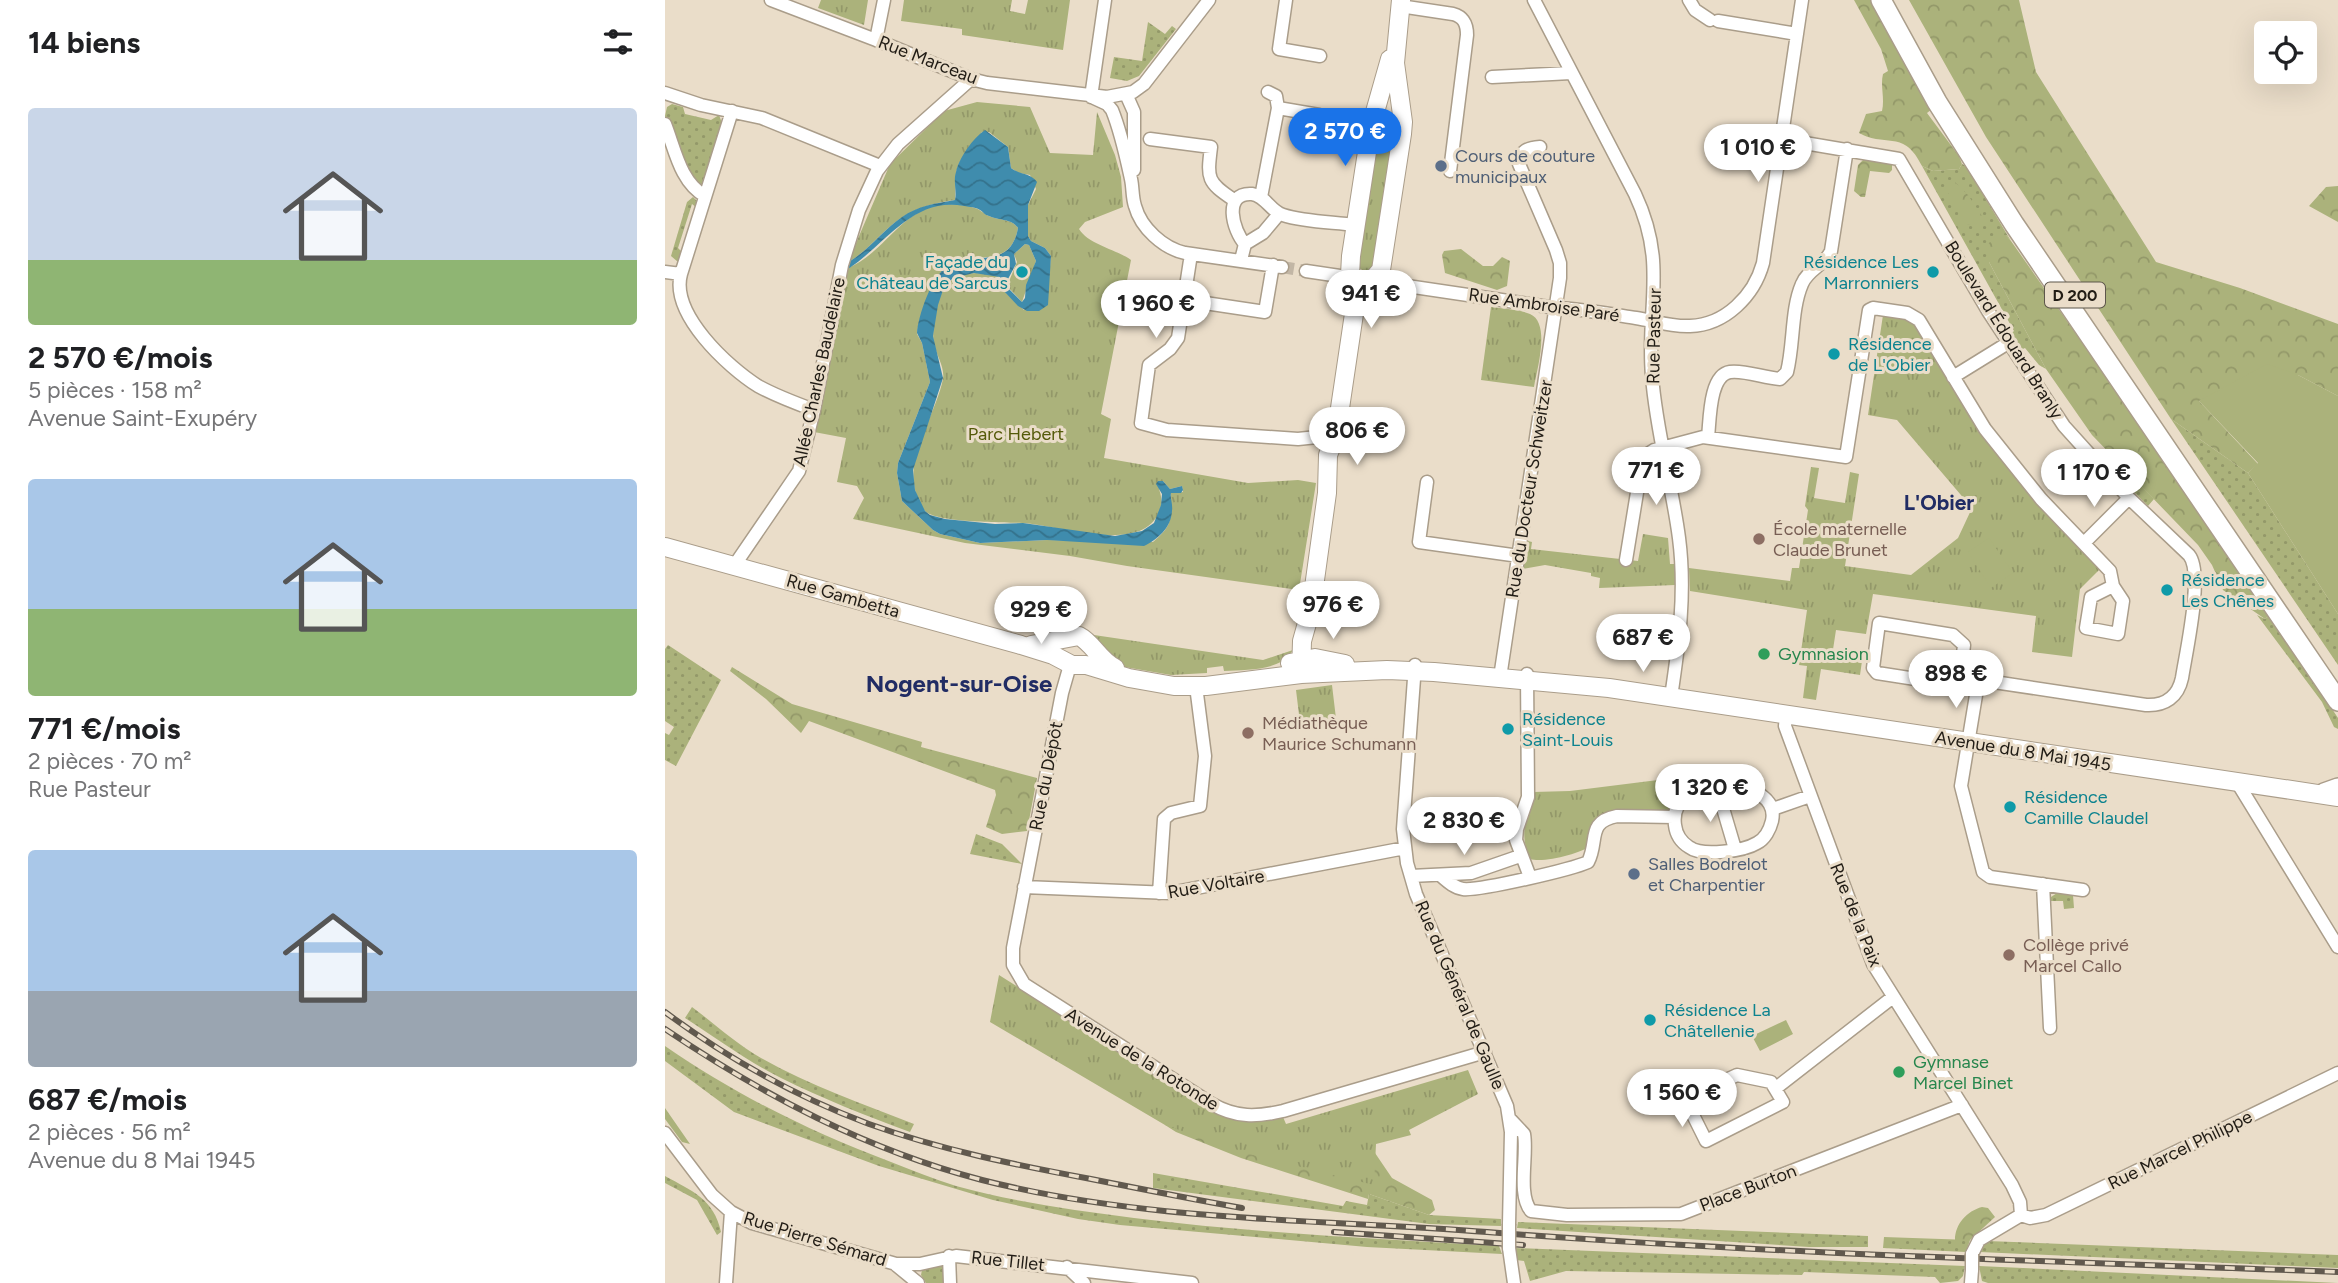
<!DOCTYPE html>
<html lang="fr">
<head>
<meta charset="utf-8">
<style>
	body { margin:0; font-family:Figtree,sans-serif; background:#f2f2f2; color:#202124; height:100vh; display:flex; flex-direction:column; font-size:26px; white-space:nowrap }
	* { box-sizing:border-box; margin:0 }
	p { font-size:23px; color:#757577 }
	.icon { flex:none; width:38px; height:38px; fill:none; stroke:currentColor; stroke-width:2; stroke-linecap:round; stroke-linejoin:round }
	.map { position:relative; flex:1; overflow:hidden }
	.side { display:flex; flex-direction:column; background:#fff; width:665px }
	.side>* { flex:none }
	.controls { position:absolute; left:1589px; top:21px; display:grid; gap:14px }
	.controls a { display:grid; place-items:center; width:63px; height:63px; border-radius:7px; background:#fff; box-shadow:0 7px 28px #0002; font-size:35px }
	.price { position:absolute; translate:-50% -60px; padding:0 16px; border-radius:24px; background:#fff; color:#222; font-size:23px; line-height:46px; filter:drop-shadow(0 2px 4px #0008) }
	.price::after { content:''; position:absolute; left:50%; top:42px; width:21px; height:16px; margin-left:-10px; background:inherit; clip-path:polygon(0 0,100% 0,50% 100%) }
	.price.on { background:#1a73e8; color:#fff }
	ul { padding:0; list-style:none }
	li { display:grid; align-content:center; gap:14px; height:371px; padding:0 28px }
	li span { display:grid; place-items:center; height:217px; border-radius:7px; color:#555 }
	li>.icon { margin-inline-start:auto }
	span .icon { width:126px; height:126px; fill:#fffc; stroke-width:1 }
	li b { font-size:30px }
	h2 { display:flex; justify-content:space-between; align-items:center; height:84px; padding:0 28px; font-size:30px }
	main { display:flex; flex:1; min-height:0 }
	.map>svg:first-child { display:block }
</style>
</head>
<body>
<main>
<section class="side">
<h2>14 biens<svg class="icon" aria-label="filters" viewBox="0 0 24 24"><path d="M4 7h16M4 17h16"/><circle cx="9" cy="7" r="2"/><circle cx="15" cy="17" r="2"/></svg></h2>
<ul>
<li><span style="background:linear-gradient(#c9d6e8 70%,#8fb573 0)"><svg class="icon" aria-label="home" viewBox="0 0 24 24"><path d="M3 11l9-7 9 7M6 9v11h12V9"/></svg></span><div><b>2 570 €/mois</b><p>5 pièces · 158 m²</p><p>Avenue Saint-Exupéry</p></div></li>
<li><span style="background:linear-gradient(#a9c7e8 60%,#8fb573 0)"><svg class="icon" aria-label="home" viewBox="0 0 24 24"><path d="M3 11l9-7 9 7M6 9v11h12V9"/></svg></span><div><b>771 €/mois</b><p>2 pièces · 70 m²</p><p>Rue Pasteur</p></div></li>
<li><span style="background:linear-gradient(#a9c7e8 65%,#9aa5b1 0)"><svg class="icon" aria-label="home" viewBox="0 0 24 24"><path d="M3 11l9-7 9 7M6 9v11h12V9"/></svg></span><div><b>687 €/mois</b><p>2 pièces · 56 m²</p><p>Avenue du 8 Mai 1945</p></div></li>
</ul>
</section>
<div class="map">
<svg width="1673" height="1283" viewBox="0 0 1673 1283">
	<defs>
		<pattern id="grass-dots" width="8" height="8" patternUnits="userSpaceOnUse" patternTransform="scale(1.75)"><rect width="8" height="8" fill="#abb27b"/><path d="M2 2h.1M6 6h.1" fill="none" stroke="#939869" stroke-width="1.8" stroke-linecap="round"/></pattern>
		<pattern id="forest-crowns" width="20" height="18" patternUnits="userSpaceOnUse" patternTransform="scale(1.75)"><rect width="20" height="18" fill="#abb27b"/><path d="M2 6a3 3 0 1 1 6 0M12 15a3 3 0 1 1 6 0" fill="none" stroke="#939869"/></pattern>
		<pattern id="park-tufts" width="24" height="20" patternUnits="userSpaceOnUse" patternTransform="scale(1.75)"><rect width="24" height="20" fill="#abb27b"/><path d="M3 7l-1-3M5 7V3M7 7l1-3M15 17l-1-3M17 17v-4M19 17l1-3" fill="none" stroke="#939869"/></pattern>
		<pattern id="water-waves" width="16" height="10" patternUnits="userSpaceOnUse" patternTransform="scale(1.75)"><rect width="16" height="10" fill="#3f8cad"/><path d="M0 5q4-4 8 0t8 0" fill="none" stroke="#34728c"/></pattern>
	</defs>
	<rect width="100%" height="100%" fill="#eaddc9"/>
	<path fill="url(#grass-dots)" d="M483,22L500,34L507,26L511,29L474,76L462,81L445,78L449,57L477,61Z
		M7,104L18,107L20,114L46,120L54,115L57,123L37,186L20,171L0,116L2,107Z
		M1297,164L1301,166L1346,241L1341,235L1324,262L1381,369L1374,365L1360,348L1353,351L1343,336L1349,331L1257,166L1268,171L1294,169Z
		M28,197L33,202L32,208L27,204L13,248L18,253L15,262H13L6,256L22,202Z
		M1506,419L1583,473L1673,614V665Z
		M1466,475L1489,499L1483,506L1459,482Z
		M1592,615L1600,619L1605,615L1673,718V729L1669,727L1657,702Z
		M3,645L56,680L11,766L0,760V733L4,735L9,727L0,721V649Z
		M311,834L337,844L357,864L305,854Z
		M1392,893L1408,895L1409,908L1399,909L1398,901H1385L1386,897Z
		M27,1007C50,1024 70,1043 96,1058C144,1085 197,1104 249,1124L245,1132C202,1116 158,1099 116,1078C82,1061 51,1038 20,1018Z
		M0,1046C71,1095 146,1132 226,1162C247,1170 269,1179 291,1186C349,1202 409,1210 469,1218C590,1233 712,1239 834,1246L837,1254L702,1247L455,1225L413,1219L328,1200L214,1166L69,1112L0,1061Z
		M488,1173L678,1206L681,1201L702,1205L704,1194L764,1215L836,1219V1226L764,1224L488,1188Z
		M0,1176C27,1191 49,1199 56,1232L52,1235L32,1200L0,1183Z
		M853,1222L1203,1236V1247H1144L852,1228Z
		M1219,1237L1305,1240L1301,1252L1218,1248Z
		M1322,1241L1673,1255V1268L1315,1252L1316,1246Z
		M850,1248L1300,1266L1298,1276L1293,1281L1275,1283L1270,1277L1139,1272L1137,1275L901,1271L865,1281L859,1261L851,1260Z
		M280,1264L281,1283H261L256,1275L257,1270Z
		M1314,1266L1673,1283H1323L1317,1281Z"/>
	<path fill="url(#forest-crowns)" d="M1189,0H1206L1267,109L1262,113L1294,156L1297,164L1294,169L1268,171L1257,166C1239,129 1222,148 1194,133L1201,114L1217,111C1220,98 1215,86 1218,74L1223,71L1216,49Z
		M1244,0H1354L1371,72L1491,262L1575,288L1673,324V396L1633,375L1534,401L1593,464L1583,473L1506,419L1321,137Z
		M1199,159H1212L1227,165V170L1224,173L1205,171L1200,197H1196L1189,191L1193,165Z
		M1290,182L1303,195L1317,216L1316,223L1299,225L1294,221L1293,208L1281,190L1283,186Z
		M1673,186V222L1644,206L1661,187Z
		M1333,234L1341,235L1346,241L1567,556L1605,615L1600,619L1558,590L1547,565L1533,545L1427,435L1381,369L1324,262L1321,246Z
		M796,249L818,266H828L837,257L845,261L842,286L832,290L780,273L777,255L779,251Z
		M67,667L127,704L257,742L256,747L372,778L362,831L337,834L321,827L331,795L330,790L144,721L136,733L101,699L65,671Z
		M0,1108L25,1144L17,1142L0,1119Z
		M503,1113L708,1150L727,1178L767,1200L770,1210L764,1215L704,1194L703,1199L576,1158L511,1132L500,1125Z
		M1317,1207L1323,1208L1330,1217L1305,1240H1290C1290,1224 1302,1211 1317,1207Z"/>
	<path fill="url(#park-tufts)" fill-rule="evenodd" d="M156,0H203L199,25L153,8Z
		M239,0H347L345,11L360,14L363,0H405L398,50L297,35V29L236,21Z
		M312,102L365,107L385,153L428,155L432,112L450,155L456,177L458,207L420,222L414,229C424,245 451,249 466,260L436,414L446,419L439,458L583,483L633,480L651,483L634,590L462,566L405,556L300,543L188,519L199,498L192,486L172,482L181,438L149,432L185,257L225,164L279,111ZM317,132H324L343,147L346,168L354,173L365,175L371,189L363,205V236L366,241L380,248L386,256L383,288L359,310L337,289L336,280L333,276C295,267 275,278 270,317C269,325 267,335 269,343C271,355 280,367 278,379C269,422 230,467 259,510C268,523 339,522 357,523C394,525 484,558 496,506C498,496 493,490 493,481H498L505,489L517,486L518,492L506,493C503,518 512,522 488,542L382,540L315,543L275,534L268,530L237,501L232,473L233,463L265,382L257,343L252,334C253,318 270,274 283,266C309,249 345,271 353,228C346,218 334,221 324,216C319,214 316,210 310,208C241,189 230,248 183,268L185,261C202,251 213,236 228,224C246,209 267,203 290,200L291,172L294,163Z
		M723,115L731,118L734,124L713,264L708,270C699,273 692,269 689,259L711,126L716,118Z
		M360,244L364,245L371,261L357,302L342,286L352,262L349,254Z
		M826,307C838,309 853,309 865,314C886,323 872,369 869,387L816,380Z
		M1218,315L1241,318L1248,323L1279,371L1435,569L1415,589L1407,657L1367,652L1371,616L1208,594L1201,634L1171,630L1167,656L1197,661L1195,675L1156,669L1151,700L1138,698L1142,666L1134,665L1142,610L1025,591L1024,568L1125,581L1127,568H1134L1143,510L1140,506L1146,467L1154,468L1149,498L1180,503L1185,472L1194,474L1180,566L1246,575L1293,538L1307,508L1232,420L1203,415Z
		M978,534L1003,538L1005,564H1010V585L934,588L935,578L926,576V573L880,565L857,569L863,541L867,542L866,549L973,561Z
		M429,635L598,660L628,650C615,672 582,669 559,671L558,666L542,668V673L506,675L454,666L429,639Z
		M667,685L672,727L636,731L631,690Z
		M993,780L995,786L1013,789L1020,798L1009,817H947C941,825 935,839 927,845C915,854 879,863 865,859C854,836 861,817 868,792L905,791Z
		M334,975L551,1113C575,1124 594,1122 618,1117L621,1124L803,1070L813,1094L744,1130L746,1135L711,1144L709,1185L584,1154L500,1125L325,1022Z
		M1121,1020L1128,1034L1095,1051L1087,1036Z"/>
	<path fill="#abb27b" d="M1602,364L1633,375L1673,396V614L1583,473L1593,463L1534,401Z
		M1324,538L1348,573L1326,588L1303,552Z"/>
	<path fill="url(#water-waves)" fill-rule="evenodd" d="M320,130L343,147L346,168C355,175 366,173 372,182L363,205V236L366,241L380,248L386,256L383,305L374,311H362L353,306L337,289L335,277L309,273L288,278L279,287L273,305L268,336L278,378L248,470L250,490L260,511L265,515L280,519L330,524L358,523L450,536L477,531L489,523L496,505L497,494L491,484L493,481H498L505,489L517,486L518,490L516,493H506C505,499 508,504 507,511C506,528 493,539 479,546L382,540L315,543L275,534L268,530L237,501L232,473L233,463L265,382L257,343L252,333C253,316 267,275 283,266C309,250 345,271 353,228C346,218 334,221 324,216C318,214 320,213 315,210C311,207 304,207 299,206C248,196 220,245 183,269L185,261C205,249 218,230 237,217C252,206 272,203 290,200C292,191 288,181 291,172C294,158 308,138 320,130ZM360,244L364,245L371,261L361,285L360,298L357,302L343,288V279L351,264L349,254Z"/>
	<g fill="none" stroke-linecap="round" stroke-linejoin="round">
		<path stroke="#c2b6a5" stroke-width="12" stroke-dasharray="12 6" stroke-linecap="butt" d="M617,267L641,271"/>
		<defs>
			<path id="street" d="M106,0L211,40L306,79L322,83L442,97L468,92L479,84L544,0
				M621,0L614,49L655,56
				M869,0L970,194C1003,264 981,306 987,376C991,431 1007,484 1014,538C1021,592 1014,644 1006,697
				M1024,0L1030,10L1045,20
				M735,6L788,14C799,17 802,24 802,35L785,171
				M1053,21L1132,34
				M211,40L219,0
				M827,77L906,73
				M603,92L611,96L613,108L654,115
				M0,93L36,105L97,118L215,166
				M461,94L469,112V170
				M426,97L440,0
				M429,98L442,104L447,110C456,132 461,156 466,179C468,188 467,197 470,206C476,228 498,248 520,253L617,267
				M67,111L16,274C5,314 63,367 93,386C111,396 130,403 149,410
				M0,124C10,149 15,182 40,196
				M485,139L546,147C542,179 542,182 569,200
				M1116,139L1234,159L1323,311L1399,426L1464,498L1524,555C1539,573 1521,652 1517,678C1513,697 1500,706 1481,705L1329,682L1313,683
				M596,197L613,108
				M580,244L598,233L614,214
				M526,254L513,338L505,349L484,365L476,423L502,430L633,439L671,435
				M576,260L580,244C568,231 557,192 587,194C601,196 605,211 618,215C640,222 667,222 690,225
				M641,271L891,308C918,309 945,314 971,318C989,321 1007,327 1025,326C1060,325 1089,296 1098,263L1137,0
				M0,272L16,274
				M520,300L600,312L608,265
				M1288,377L1343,343
				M1043,437C1045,421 1044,375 1065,372C1080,370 1099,378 1115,379L1122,372C1129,345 1126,309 1137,284C1143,269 1160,265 1166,251L1182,149
				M762,482L754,542L854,556
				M1419,543L1464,498
				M961,560L977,462L981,455L989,450L1038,437L1181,457L1204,310L1208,308L1242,313L1254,320L1320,429L1376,499L1445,571L1448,586L1426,597L1421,628L1453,634L1458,601L1448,586
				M69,566L134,471L149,410L177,265L194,210L212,171L233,144L306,79
				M405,665L397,693L348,948V965L359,984L547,1104C571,1118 592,1117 618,1111L820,1052
				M750,665L738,829L742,863L751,894L842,1106L846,1132L844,1224
				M836,671L895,278V263L891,250L854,164C854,150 864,148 875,147
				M862,674L863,797L852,829L851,840L865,877
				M1305,675L1289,685L1212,673L1208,668L1214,623L1288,635L1299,645L1297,663L1313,683
				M1313,683L1296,786L1318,872L1325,877L1418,890
				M1121,714L1120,726L1208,964L1347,1185L1355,1202L1356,1215L1314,1240L1307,1254
				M1572,782L1673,947
				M1069,786C1087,788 1112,798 1107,821C1105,829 1100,839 1092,843C1079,851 1037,857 1024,847C1016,842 1011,834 1010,825C1005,790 1045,790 1069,786Z
				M1052,788L1070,849
				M1108,809L1145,796
				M775,875C782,881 789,888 798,889C815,891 908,869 923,862C934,841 921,822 952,816L1009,817
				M746,876L806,873L855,856
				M1378,884L1385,1028
				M359,887L505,893L740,848
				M494,893L499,819L506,813L535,806L540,756L531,686
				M1072,1075L1106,1082L1118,1102L1041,1141L1020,1099Z
				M1111,1088L1228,997
				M844,1118L859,1134C863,1155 852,1194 866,1211L902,1215L1016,1214L1297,1105
				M0,1133L47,1195L66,1212L87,1223L231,1264H255L291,1256L527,1283
				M1356,1215L1365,1218L1381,1215L1673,1073
				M844,1248L849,1283
				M284,1256L285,1283
				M231,1265L253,1283
				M402,1267L419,1283
				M61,1283L66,1212
				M1306,1283L1307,1270"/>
			<path id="secondary" d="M690,307L685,275L686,256L706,126L725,59
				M0,547L356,645L388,655L407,665H421L464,678L509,686H541L636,674L722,670L769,672L944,688L1673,797
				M366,645L414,636C428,643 434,660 450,668
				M625,663L650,658L680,664
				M636,674L637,641L646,609L662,493L663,455L671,435L690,307L696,293L716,270L737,134L738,122L730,63L736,0"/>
			<path id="primary" d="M1216,0L1272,102L1349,224L1673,701
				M1659,793L1673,788"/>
		</defs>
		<use href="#street" stroke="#aa9d8a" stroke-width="15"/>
		<use href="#secondary" stroke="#aa9d8a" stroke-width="20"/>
		<use href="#primary" stroke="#aa9d8a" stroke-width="22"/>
		<use href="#street" stroke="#fff" stroke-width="12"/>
		<use href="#secondary" stroke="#fff" stroke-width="18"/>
		<use href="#primary" stroke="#fff" stroke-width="19"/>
		<defs>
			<path id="rail" d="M0,1012C62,1058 132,1097 204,1124C276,1150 351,1165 426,1179C476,1189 526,1199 577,1208
				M0,1029C98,1095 202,1150 317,1180C482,1222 654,1219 822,1232C1105,1254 1389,1261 1673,1272
				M669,1232L858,1245"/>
		</defs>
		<use href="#rail" stroke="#61594e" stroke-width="6"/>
		<use href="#rail" stroke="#eaddc9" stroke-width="3.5" stroke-dasharray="10" stroke-linecap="butt"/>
		<defs>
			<path id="street-bridge" d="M844,1248V1224
				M1307,1270V1254"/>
		</defs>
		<use href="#street-bridge" stroke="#aa9d8a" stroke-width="15" stroke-linecap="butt"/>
		<use href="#street-bridge" stroke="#fff" stroke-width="12"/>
	</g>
	<g fill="#5c6f8a" stroke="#eaddc9" stroke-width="2.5">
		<circle cx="776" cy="166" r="7"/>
		<circle cx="969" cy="874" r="7"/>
	</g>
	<g fill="#0f9aa8" stroke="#eaddc9" stroke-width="2.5">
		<circle cx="357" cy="272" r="7"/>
		<circle cx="1268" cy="272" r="7"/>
		<circle cx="1169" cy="354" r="7"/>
		<circle cx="1502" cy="590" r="7"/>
		<circle cx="843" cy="729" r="7"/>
		<circle cx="1345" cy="807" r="7"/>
		<circle cx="985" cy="1020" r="7"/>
	</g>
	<g fill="#8d6e63" stroke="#eaddc9" stroke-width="2.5">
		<circle cx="1094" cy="539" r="7"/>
		<circle cx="583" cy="733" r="7"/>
		<circle cx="1344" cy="955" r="7"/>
	</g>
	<g fill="#2e9e5b" stroke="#eaddc9" stroke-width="2.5">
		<circle cx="1099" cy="654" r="7"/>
		<circle cx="1234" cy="1072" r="7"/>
	</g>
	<g text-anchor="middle" stroke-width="6" stroke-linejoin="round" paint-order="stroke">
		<rect fill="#eaddc9" stroke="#5d564b" stroke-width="2" x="1380" y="282.5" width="60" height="25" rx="5"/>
		<g font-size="16" font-weight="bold" fill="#211c15">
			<text x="1410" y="301">D 200</text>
		</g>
		<g font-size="18" fill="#211c15" stroke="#eaddc9">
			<text transform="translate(263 60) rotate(21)" y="6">Rue Marceau</text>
			<text transform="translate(879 305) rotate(8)" y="6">Rue Ambroise Paré</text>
			<text transform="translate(1339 330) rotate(58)" y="6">Boulevard Édouard Branly</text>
			<text transform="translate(989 336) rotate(-89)" y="6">Rue Pasteur</text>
			<text transform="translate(154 372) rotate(-78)" y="6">Allée Charles Baudelaire</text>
			<text transform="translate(864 489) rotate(-81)" y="6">Rue du Docteur Schweitzer</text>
			<text transform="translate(178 596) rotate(16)" y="6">Rue Gambetta</text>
			<text transform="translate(1358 751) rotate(9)" y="6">Avenue du 8 Mai 1945</text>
			<text transform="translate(381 776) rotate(-79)" y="6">Rue du Dépôt</text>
			<text transform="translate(551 884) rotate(-10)" y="6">Rue Voltaire</text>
			<text transform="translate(1191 915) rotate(68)" y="6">Rue de la Paix</text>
			<text transform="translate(795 995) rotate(67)" y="6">Rue du Général de Gaulle</text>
			<text transform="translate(477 1059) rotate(32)" y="6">Avenue de la Rotonde</text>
			<text transform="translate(1515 1150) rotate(-26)" y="6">Rue Marcel Philippe</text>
			<text transform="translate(1083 1188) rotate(-21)" y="6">Place Burton</text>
			<text transform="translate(150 1239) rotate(17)" y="6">Rue Pierre Sémard</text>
			<text transform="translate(343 1261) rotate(6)" y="6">Rue Tillet</text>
		</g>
		<g font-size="18" fill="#4e5e75" stroke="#eaddc9" text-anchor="start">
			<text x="790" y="162">Cours de couture<tspan x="790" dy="21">municipaux</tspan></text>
			<text x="983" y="870">Salles Bodrelot<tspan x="983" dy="21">et Charpentier</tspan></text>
		</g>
		<g font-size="18" fill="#0d838f" stroke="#eaddc9" text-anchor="start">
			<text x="343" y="268" text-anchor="end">Façade du<tspan x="343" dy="21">Château de Sarcus</tspan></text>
			<text x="1254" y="268" text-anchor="end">Résidence Les<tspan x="1254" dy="21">Marronniers</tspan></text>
			<text x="1183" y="350">Résidence<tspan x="1183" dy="21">de L'Obier</tspan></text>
			<text x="1516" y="586">Résidence<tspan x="1516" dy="21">Les Chênes</tspan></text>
			<text x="857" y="725">Résidence<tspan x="857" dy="21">Saint-Louis</tspan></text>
			<text x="1359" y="803">Résidence<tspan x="1359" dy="21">Camille Claudel</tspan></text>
			<text x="999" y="1016">Résidence La<tspan x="999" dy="21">Châtellenie</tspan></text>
		</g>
		<g font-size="18" fill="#545a09" stroke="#eaddc9">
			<text x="351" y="440">Parc Hebert</text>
		</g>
		<g font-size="18" fill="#785e54" stroke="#eaddc9" text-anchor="start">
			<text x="1108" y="535">École maternelle<tspan x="1108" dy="21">Claude Brunet</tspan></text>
			<text x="597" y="729">Médiathèque<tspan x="597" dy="21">Maurice Schumann</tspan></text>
			<text x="1358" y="951">Collège privé<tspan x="1358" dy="21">Marcel Callo</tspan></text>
		</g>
		<g font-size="18" fill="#27864d" stroke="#eaddc9" text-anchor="start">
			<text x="1113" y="660">Gymnasion</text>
			<text x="1248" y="1068">Gymnase<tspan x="1248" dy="21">Marcel Binet</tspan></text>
		</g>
		<g font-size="21" font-weight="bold" fill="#212c64" stroke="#eaddc9">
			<text x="1274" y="510">L'Obier</text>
		</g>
		<g font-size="24" font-weight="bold" fill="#212c64" stroke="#eaddc9">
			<text x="294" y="692">Nogent-sur-Oise</text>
		</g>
	</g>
</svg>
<div class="controls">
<a><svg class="icon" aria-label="locate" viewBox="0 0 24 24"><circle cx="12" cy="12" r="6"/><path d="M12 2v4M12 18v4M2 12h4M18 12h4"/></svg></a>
</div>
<b class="price on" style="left:680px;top:168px">2 570 €</b>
<b class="price" style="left:1093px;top:184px">1 010 €</b>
<b class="price" style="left:706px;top:330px">941 €</b>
<b class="price" style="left:491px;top:340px">1 960 €</b>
<b class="price" style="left:692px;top:467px">806 €</b>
<b class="price" style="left:991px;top:507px">771 €</b>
<b class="price" style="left:1429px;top:509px">1 170 €</b>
<b class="price" style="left:668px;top:641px">976 €</b>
<b class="price" style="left:376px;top:646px">929 €</b>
<b class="price" style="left:978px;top:674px">687 €</b>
<b class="price" style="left:1291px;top:710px">898 €</b>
<b class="price" style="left:1045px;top:824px">1 320 €</b>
<b class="price" style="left:799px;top:857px">2 830 €</b>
<b class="price" style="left:1017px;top:1129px">1 560 €</b>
</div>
</main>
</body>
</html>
